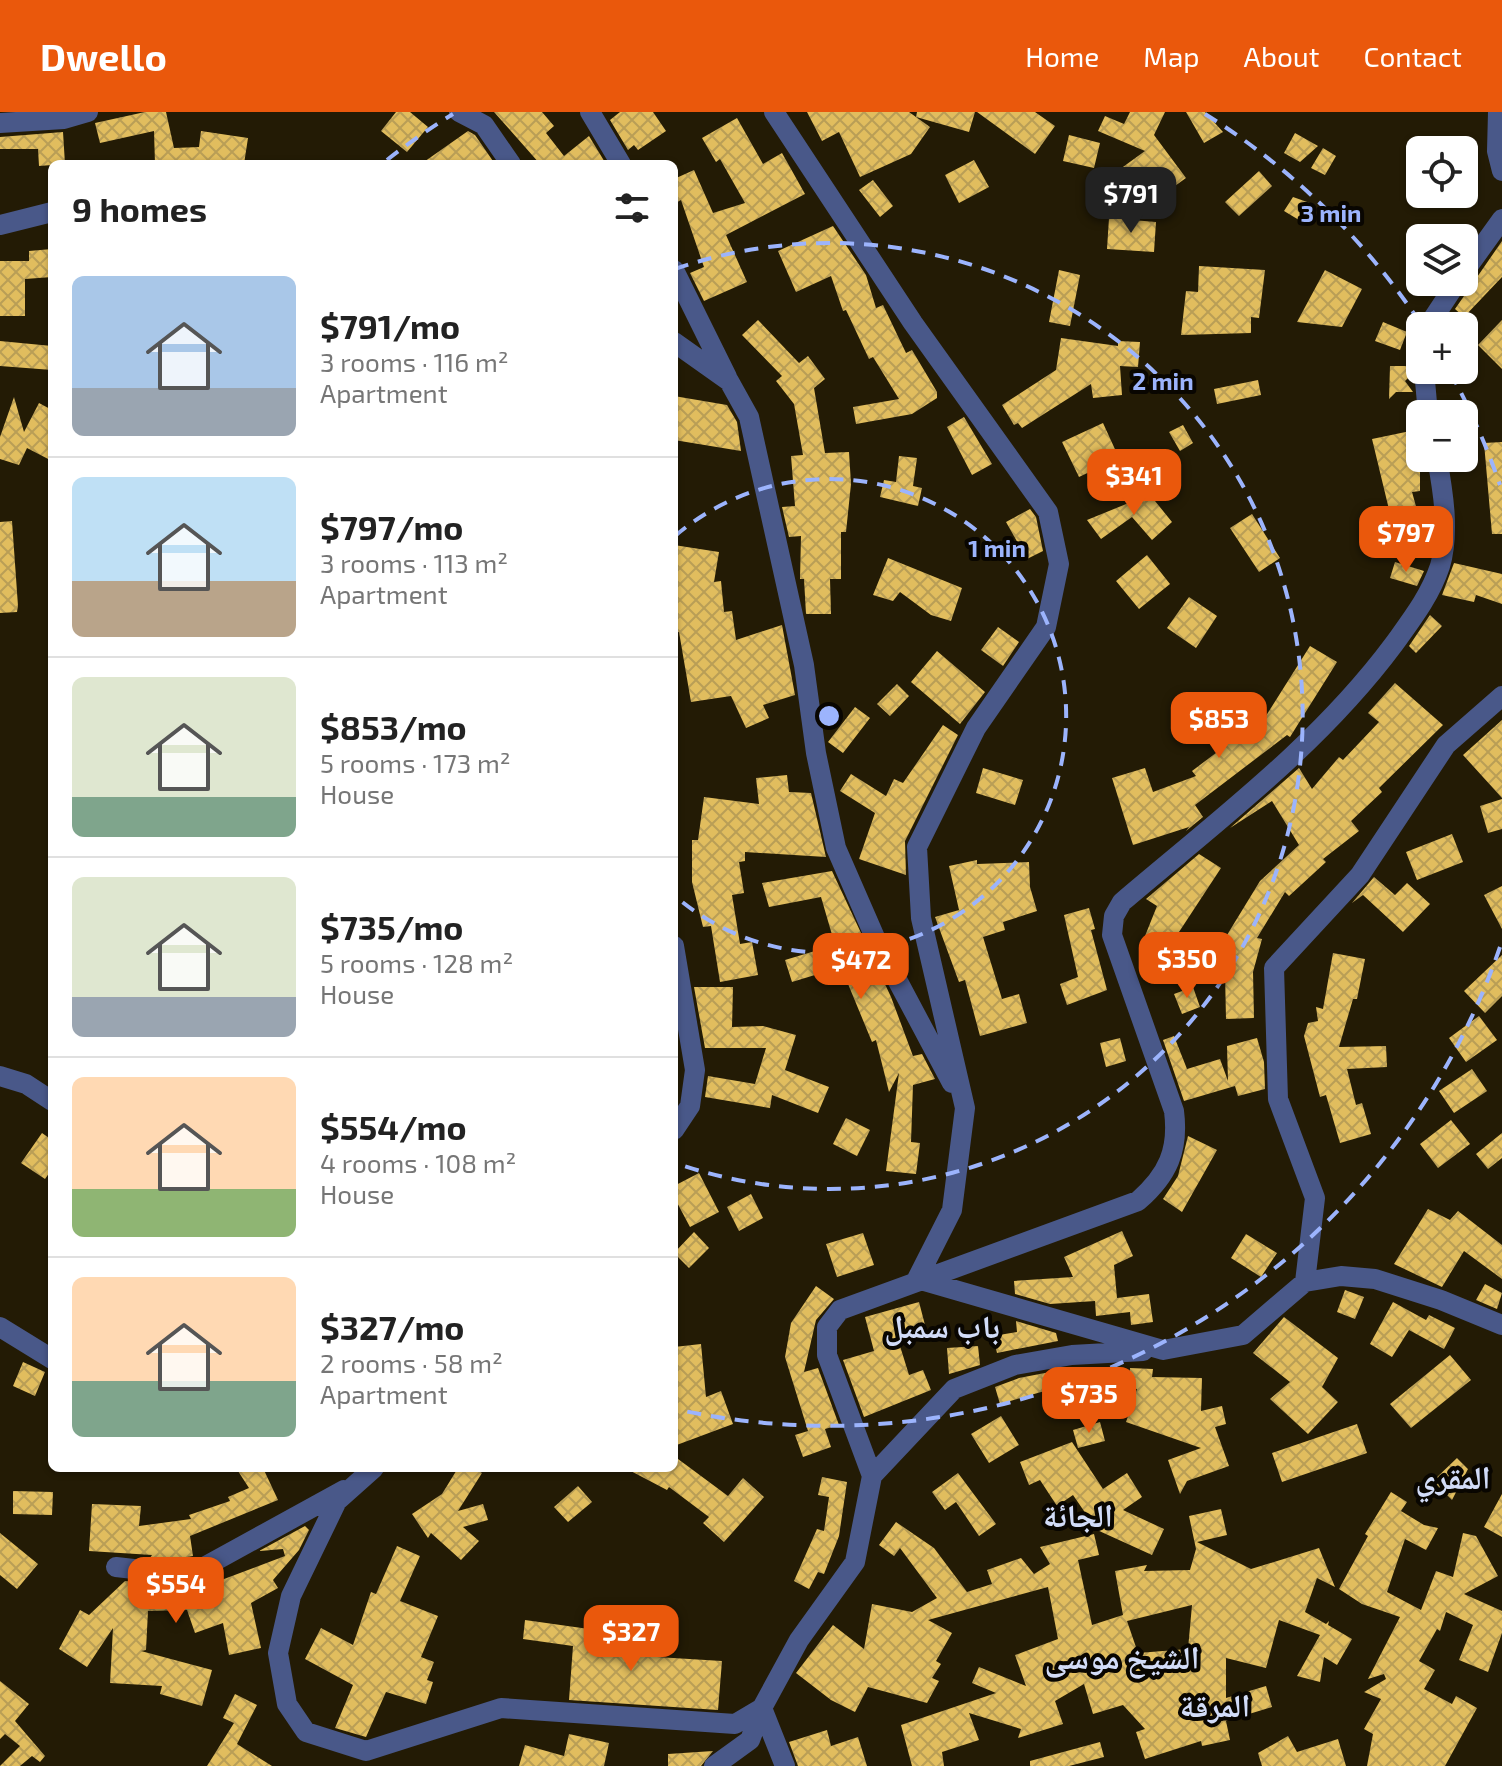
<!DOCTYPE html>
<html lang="en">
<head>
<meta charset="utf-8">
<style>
	body { margin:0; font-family:"Exo 2","Noto Naskh Arabic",sans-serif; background:#f6f6f6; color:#222; height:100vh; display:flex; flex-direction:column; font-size:30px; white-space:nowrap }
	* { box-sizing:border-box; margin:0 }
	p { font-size:26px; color:#767676 }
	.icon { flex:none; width:44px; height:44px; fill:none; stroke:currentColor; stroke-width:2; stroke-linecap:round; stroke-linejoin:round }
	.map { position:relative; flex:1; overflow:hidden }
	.details { position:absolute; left:48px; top:48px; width:630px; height:1312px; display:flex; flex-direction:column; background:#fff; border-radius:12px; box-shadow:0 2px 6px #0004 }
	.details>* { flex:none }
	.tools { position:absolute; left:1406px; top:24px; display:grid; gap:16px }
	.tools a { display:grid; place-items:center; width:72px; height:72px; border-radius:12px; background:#fff; box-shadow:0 2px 6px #0004; font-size:40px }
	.price { position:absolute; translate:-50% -68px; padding:0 18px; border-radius:16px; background:#ea580c; color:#fff; font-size:26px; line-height:52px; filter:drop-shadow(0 2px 4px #0008) }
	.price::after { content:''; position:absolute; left:50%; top:48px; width:24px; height:18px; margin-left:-12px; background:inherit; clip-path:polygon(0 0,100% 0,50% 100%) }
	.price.current { background:#222; color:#fff }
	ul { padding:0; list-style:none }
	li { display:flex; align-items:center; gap:24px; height:200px; padding:0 24px }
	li+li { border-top:2px solid #e0e0e0 }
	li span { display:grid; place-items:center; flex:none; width:224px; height:160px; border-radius:12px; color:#555 }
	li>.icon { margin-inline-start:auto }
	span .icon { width:96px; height:96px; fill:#fffc; stroke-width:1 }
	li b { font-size:34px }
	h2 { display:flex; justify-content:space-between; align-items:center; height:96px; padding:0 24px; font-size:34px }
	header { display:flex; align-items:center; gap:48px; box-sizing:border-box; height:112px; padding:0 40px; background:#ea580c; color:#fff }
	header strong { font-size:38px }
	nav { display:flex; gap:44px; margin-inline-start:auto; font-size:28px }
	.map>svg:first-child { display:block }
</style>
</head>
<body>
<header>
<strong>Dwello</strong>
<nav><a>Home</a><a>Map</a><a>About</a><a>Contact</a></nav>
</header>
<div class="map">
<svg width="1502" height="1654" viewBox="0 0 1502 1654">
	<defs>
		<pattern id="building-cross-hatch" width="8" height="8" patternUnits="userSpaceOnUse" patternTransform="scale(2)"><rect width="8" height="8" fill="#e1bd5e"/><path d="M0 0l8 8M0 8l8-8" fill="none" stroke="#b99e56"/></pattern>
	</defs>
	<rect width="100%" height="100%" fill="#231b05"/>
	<path fill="url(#building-cross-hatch)" fill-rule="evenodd" d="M145,0H166L174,36L199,35L201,19L248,26L244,52H155L154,19L100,31L95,11Z
		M396,0H410L428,15L407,40L381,19Z
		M494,0H542L554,14L546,21L564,44L589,24L606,52H540Z
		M620,0H653L666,19L638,38L634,33L628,38L610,8Z
		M807,0H909L916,5L917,0H975L969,20L916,5L930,15L911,42L860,65L839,20L822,29Z
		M977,0H1035L1055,14L1035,42Z
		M1130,0H1165L1154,23L1186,66L1143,97L1116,60L1145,39L1098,19L1105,4L1124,12Z
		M1186,0H1205L1223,20L1204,31Z
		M737,6L763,52L782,41L805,82L726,123L747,170L704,189L690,161L704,155L681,88L674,92V67L694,58L713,101L745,91L720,47L716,50L702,26Z
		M468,19L475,23L495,52H421Z
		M63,20L65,52L39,54L38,37H0V25Z
		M1295,21L1318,34L1300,50L1284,41Z
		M1069,23L1100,31L1094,56L1063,49Z
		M1323,36L1336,44L1325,63L1311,56Z
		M974,48L989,75L959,91L945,63Z
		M1259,59L1272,74L1239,104L1225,90Z
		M873,68L893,94L880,105L859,78Z
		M1293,85L1310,91L1299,108L1284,99Z
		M1109,106L1156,110L1154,140L1107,137Z
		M833,114L866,163L876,196L883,193L906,241L912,238L937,280V286L912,302L856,312L853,295L899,287L873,245L869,247L846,198L843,199L831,164L796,180L778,139Z
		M1502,129V165L1464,205L1455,197Z
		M52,137V165L25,167V204H0V149H29V139Z
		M1199,154L1265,158L1259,206L1251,205V221L1181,223L1186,179L1198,180Z
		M1059,158L1080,163L1070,214L1049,210Z
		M1325,158L1362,177L1342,215L1297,210Z
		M758,208L799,251L808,244L825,267L814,276L825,341L849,340L851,372L846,420H841V467H830L831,502H806L804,467H800L801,424L789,425L782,395L795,394L791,344L803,343L794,292L776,269L782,264L742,223Z
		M1502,208V257L1478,233Z
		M1383,210L1407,220L1400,238L1375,229Z
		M1061,226L1118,234V229L1140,230L1138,255L1120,254L1122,283L1093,286L1091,272L1022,316L1018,311L1014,313L1002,293L1056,258Z
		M0,229L52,234V258L0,254Z
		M1390,254H1412L1411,263L1405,269L1413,280H1396L1389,287Z
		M1258,268L1261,283L1217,292L1214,277Z
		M674,284L727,293L737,310L741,339L674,328Z
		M14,285L24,320L39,291L52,298V349L27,336L19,353L0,347V325Z
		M964,305L992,352L972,363L947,315Z
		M1103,311L1119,346L1079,365L1062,330Z
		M1183,313L1193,331L1180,339L1169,320Z
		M1420,317V379L1412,380L1419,405L1393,414L1372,327Z
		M1502,330V422H1492L1484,331Z
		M899,344L917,346L913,374L922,376L918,394L880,385L884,368L896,370Z
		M1158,379L1161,384L1155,389L1172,410L1152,428L1132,405L1101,427L1087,408Z
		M1030,397L1036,405L1043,439L1027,447L1006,410Z
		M1252,402L1280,446L1259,460L1230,416Z
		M12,409L18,494L17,500L0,501V410Z
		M674,433L719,440L714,470L721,469L724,500L732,499L736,528L782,513L795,583L763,593L769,606L746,616L731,584L691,590L679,520L674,521Z
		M1147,443L1170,472L1139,497L1116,469Z
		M888,446L962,476L951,509L931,503L900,480L893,489L873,483Z
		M1395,450L1424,459L1417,474L1390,466Z
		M1454,451L1502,462V492L1476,483L1474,490L1442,483Z
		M1189,485L1217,504L1196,536L1167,516Z
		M1430,503L1442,514L1416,541L1409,534Z
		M998,515L1019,530L1003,554L981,538Z
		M1310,534L1337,550L1290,625L1287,623L1195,693L1203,705L1186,719L1189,715L1133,733L1112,666L1145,656L1153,680L1196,664L1192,659L1253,613L1257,618Z
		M937,539L985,580L960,612L911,570Z
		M1395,571L1443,613L1379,676L1382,680L1351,709L1359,719L1323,747L1326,750L1289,784L1285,780L1257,826L1262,827L1253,860L1254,906L1226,907L1225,861L1217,859L1227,823L1260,769L1299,733L1272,689L1230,716L1299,656L1312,677L1339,645L1343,648L1379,610L1368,601Z
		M897,572L909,584L890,604L877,592Z
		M855,595L870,606L843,641L828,630Z
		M1502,608V686L1463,643Z
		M943,613L958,623L905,729L906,763L859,747L875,701L840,679L851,662L886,684L894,667L903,671Z
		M983,656L1023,668L1015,693L976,681Z
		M787,663L789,680L811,681L826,745L745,740V749L739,750L744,781L732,783L740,832L752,830L758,863L720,870L711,814L703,815L692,770V728H698L704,685L759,692L756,666Z
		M1502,687V717L1488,721L1480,694Z
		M1452,722L1463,750L1417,768L1406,740Z
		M1199,742L1221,756L1179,820L1171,840L1143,829L1157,794L1146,787Z
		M977,748V752L1029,750L1030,775L1037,799L1003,810L1005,818L983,825L1002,887L1019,882L1027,911L980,924L965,868L959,870L935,805L959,798L949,754Z
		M832,759L891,885L913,944L922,942L935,967L913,973L911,1030L920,1031L916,1062L886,1059L899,961L889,980L876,928L872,930L841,855L792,870L785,848L835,833L821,785L769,795L762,771Z
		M1374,765L1395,783L1407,771L1430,792L1403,820L1363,783L1352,791Z
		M1502,774V817L1484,783Z
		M1089,796L1095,817L1091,818L1107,878L1067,893L1060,872L1078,865L1064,803Z
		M1333,841L1365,847L1357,887H1353L1339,935L1386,934L1387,955L1347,957L1356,993L1362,991L1371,1022L1340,1031L1326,983L1320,985L1304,924L1308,911L1318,909L1316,895L1323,897Z
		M1502,843V884L1485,901L1464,879Z
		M694,875H733L732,915L763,914L796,923L785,958L829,975L818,1001L772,983L770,996L705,985L708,964L755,972L766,936H705Z
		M1193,875L1200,895L1182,902L1174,882Z
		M1479,904L1497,928L1466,950L1449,926Z
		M1174,924L1187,957L1220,947L1228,969L1227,934L1257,926L1264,950L1265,977L1238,984L1235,974L1184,989L1163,928Z
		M1120,926L1126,949L1106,955L1100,931Z
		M1472,957L1487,979L1454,1001L1439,979Z
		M846,1006L870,1018L857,1044L833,1032Z
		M1451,1008L1470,1032L1438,1056L1420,1032Z
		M42,1021L52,1028V1057L45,1067L21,1051Z
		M1502,1021V1046L1488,1057L1476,1042Z
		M1188,1024L1217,1038L1182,1100L1163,1087L1178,1064Z
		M699,1061L719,1100L690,1115L674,1085V1074Z
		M751,1082L763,1106L739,1119L727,1095Z
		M1428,1097L1450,1108L1458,1099L1502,1133V1167L1464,1139L1442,1175L1394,1152Z
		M1122,1119L1133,1144L1114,1153L1117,1186L1149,1182L1153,1210L1131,1213L1130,1200L1096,1204L1095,1189L1050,1192L1015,1182L1014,1169L1073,1165L1064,1145Z
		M694,1120L709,1136L689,1156L674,1141Z
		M863,1121L874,1153L837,1165L826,1132Z
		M1246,1122L1277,1141L1261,1165L1231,1146Z
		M1485,1172L1502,1181L1497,1197L1476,1188Z
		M816,1174L834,1187L816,1208L804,1260L818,1256L839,1313L825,1317L831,1335L803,1345L795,1323L808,1319L785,1245L791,1211Z
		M1345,1178L1364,1185L1355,1207L1337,1200Z
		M919,1190L925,1213L896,1221L909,1263L923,1258L931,1278L864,1305L843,1248L874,1239L865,1205Z
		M1393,1190L1426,1208L1429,1203L1455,1216L1444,1237L1409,1218L1392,1245L1370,1232Z
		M1284,1205L1338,1246L1322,1275L1338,1290L1308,1322L1270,1287L1290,1270L1253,1241Z
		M1016,1209L1056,1221L1058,1229L997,1241L993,1224L1017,1220Z
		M701,1232L706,1285L721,1279L733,1312L674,1334V1235Z
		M978,1234L980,1253L949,1262L947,1236Z
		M1450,1243L1471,1268L1411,1316L1390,1292Z
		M23,1250L45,1260L35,1284L13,1274Z
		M1130,1256L1153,1257L1152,1265L1202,1266L1201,1299L1222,1294L1226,1312L1215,1315L1229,1354L1187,1369L1180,1382L1168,1348L1201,1336L1126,1310L1137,1277L1129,1276Z
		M1050,1260L1055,1276L1000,1292L995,1275L1019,1266Z
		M1001,1304L1019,1333L989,1351L971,1322Z
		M1100,1310L1105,1329L1078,1336L1073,1318Z
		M1357,1312L1367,1341L1282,1370L1272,1341Z
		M1072,1330L1103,1377L1127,1361L1142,1385L1123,1398L1164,1417L1152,1443L1097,1418L1073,1383L1057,1394L1040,1368L1029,1373L1020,1350Z
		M674,1344L728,1384L743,1366L764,1385L724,1430L703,1411L709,1405L669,1375L667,1378L625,1356H674Z
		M1457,1346L1468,1357L1452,1388L1433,1369Z
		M236,1356H263L278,1388L190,1424L193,1444L169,1448L150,1446L152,1443L89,1439L92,1392L141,1394L139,1414L191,1407L189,1403L230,1389L228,1385L249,1376Z
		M458,1356H474L482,1361L458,1399L483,1392L488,1408L463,1415L479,1429L461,1448L431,1421L428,1426L412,1402L442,1382Z
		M958,1361L996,1412L979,1424L956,1390L945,1398L932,1380Z
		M822,1365L847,1370L839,1424L824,1462L818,1460L809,1477L794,1469L817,1417L824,1419L829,1385L818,1383Z
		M578,1374L592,1390L568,1410L554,1395Z
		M13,1379L53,1380L52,1403L13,1402Z
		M1391,1380L1407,1390L1401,1399L1424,1413L1438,1416L1426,1438L1405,1427L1387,1480L1421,1498L1436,1459L1453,1465L1463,1421L1476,1424L1498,1464L1464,1482L1502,1499V1521L1488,1560L1459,1548L1473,1513L1446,1500L1440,1519L1437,1517L1419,1549L1435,1558L1424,1577L1452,1592L1456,1584L1477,1596L1445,1654H1367L1373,1622L1364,1617L1381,1587L1364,1580L1386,1567L1384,1562L1368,1567L1400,1505L1362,1492L1339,1477L1368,1424L1365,1422Z
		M1502,1382V1425L1484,1415Z
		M1221,1397L1227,1423L1197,1430L1251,1457L1319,1436L1335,1475L1317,1466L1305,1500L1326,1512L1329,1509L1328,1513L1352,1527L1337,1553L1324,1545L1320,1570L1297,1564L1320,1523L1279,1508L1266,1556L1226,1546V1586L1266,1574L1272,1595L1226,1609L1230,1628L1202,1634L1201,1629L1145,1647L1136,1620L1145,1617L1123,1593L1093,1602L1084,1572L1055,1589L1063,1612L1018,1626L1021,1617L969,1601L979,1628L942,1640L944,1654H912L901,1613L996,1581L972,1571L979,1555L1026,1574L1015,1543L1058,1527L1048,1475L928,1508L952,1521L936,1549L941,1552L932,1566L939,1569L927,1591L868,1575L855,1600L831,1588L796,1561L833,1513L864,1537L872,1492L912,1500L937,1486L900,1436L894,1444L879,1433L896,1410L934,1436L967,1480L992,1472L987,1458L1021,1446L1034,1462L1050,1452L1040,1435L1094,1422L1099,1443L1078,1448L1092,1513L1123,1503L1115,1459L1147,1453L1144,1459L1190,1458L1196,1437L1189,1404ZM1192,1493L1188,1537L1138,1541L1127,1509Z
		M305,1414L309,1418L299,1438L273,1468L278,1476L251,1491L261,1536L229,1543L223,1511L195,1521L187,1498L148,1499L146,1538L141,1539L212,1558L202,1594L160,1582L162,1574L110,1571L113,1516L87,1555L59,1537L80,1498L89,1503L125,1469L168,1474V1484L216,1470L285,1444L283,1437L259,1439Z
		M0,1421L38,1452L17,1477L0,1463Z
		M397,1434L420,1444L400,1489L438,1504L421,1545L434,1550L427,1568L433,1570L426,1592L386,1580L366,1625L335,1616L353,1573L305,1547L321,1516L353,1533L371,1480L376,1482Z
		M525,1508L596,1518L592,1541L722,1549L718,1598L569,1588L573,1534L523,1527Z
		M0,1569L29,1592L15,1609L45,1644L40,1650L32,1644L20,1654H0L20,1634L5,1622L0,1627Z
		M235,1582L257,1593L237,1632L272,1654H207L234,1611L223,1606Z
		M827,1618L831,1634L858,1625L867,1654H798L789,1630Z
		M569,1622L609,1631L604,1654H519L525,1633L564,1644Z
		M1288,1624L1297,1640L1338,1627L1346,1654H1262L1258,1641Z
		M1100,1630L1104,1645L1069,1654H1030V1649Z
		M713,1639L701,1654H668V1642Z"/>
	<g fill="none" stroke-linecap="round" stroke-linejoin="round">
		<path stroke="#495889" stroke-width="20" d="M459,0L484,13L511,52
			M590,0L621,52
			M774,0L913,211L1048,400L1059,452L1046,515L976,616L917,735L921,806L965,996L952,1098L917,1167L1163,1238L1243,1223L1305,1170L1341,1164L1375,1167L1441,1188L1502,1213
			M1498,0L1497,39L1502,59
			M0,11L64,7L88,0
			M0,113L52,100
			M674,158L727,265
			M1464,160L1502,107
			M1428,214L1457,170
			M674,230L729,269L749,305L804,553L816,641L836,736L877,830L952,971
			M1424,258L1428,302
			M674,834L695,958L690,994L674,1018
			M0,964L26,972L52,989
			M1305,1170L1315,1086L1278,987L1274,856L1360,763L1446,633L1502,584
			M0,1215L52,1247
			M374,1356L337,1389L291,1484L278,1541L287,1592L306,1620L366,1639L501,1596L735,1612L762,1596L799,1528L855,1450L872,1364L954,1277L1015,1253L1072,1243L1143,1239
			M872,1364L827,1243V1215L840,1198L1138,1089C1168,1063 1179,1038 1174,999L1112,823L1114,804L1122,790C1217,709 1319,633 1394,532C1412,507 1430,484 1440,454C1450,421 1443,379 1437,346
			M116,1455L169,1461L204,1455L344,1378
			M762,1596L785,1654
			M714,1654L750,1628L762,1596"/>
	</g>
	<g fill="none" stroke="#9cb4fd" stroke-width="4" stroke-dasharray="14 10">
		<path d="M675 424A237 237 0 1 1 675 784"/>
		<path d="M675 157A473 473 0 1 1 675 1051"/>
		<path d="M1500 835A710 710 0 0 1 675 1297M387 48A710 710 0 0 1 453 2M1205 2A710 710 0 0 1 1421 212M1450 260A710 710 0 0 1 1500 373"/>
	</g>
	<g text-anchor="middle" stroke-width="8" stroke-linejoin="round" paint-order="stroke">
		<g font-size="32" font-weight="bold" fill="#d2dcf8" stroke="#090601">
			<text x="942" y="1226">باب سمبل</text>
			<text x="1453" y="1377">المقري</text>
			<text x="1078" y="1415">الجائة</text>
			<text x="1122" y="1557">الشيخ موسى</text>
			<text x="1215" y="1605">المرقة</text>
		</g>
	</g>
	<circle cx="829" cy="604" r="12" fill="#9cb4fd" stroke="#090601" stroke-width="4"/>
	<g font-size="24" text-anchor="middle" font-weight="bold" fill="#9cb4fd" stroke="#090601" stroke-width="8" stroke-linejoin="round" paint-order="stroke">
		<text x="1331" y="110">3 min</text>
		<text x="1163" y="278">2 min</text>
		<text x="997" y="445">1 min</text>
	</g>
</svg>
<div class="tools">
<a><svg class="icon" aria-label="locate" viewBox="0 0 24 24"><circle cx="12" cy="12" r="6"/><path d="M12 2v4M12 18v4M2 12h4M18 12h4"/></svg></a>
<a><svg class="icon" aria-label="layers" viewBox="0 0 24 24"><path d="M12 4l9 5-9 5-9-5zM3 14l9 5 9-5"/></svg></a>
<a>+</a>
<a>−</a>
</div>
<b class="price current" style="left:1131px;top:123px">$791</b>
<b class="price" style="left:1134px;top:405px">$341</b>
<b class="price" style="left:1406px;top:462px">$797</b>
<b class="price" style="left:1219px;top:648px">$853</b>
<b class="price" style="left:1187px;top:888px">$350</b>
<b class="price" style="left:861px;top:889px">$472</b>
<b class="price" style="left:1089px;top:1323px">$735</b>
<b class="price" style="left:176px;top:1513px">$554</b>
<b class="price" style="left:631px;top:1561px">$327</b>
<section class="details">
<h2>9 homes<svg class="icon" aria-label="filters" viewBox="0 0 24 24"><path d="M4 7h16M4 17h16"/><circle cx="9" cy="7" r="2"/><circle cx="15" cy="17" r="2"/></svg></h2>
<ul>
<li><span style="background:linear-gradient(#a9c7e8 70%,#9aa5b1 0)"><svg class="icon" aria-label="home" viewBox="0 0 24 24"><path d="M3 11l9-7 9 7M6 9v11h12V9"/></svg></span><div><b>$791/mo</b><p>3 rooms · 116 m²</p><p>Apartment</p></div></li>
<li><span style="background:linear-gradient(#bfe0f5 65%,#b9a48a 0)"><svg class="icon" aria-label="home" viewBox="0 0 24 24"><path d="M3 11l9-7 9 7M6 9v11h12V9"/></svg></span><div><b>$797/mo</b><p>3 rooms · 113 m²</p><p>Apartment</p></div></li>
<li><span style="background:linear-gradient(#dfe7d0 75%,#7fa58c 0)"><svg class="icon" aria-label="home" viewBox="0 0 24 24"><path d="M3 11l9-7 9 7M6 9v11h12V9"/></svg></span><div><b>$853/mo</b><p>5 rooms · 173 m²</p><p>House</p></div></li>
<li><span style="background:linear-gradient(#dfe7d0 75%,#9aa5b1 0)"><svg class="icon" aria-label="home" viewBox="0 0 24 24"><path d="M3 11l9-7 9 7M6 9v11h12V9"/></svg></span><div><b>$735/mo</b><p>5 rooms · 128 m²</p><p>House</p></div></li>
<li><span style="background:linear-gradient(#ffd9b3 70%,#8fb573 0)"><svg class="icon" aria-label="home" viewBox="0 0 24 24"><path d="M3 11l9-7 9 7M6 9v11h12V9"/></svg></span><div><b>$554/mo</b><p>4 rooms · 108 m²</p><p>House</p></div></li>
<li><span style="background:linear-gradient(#ffd9b3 65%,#7fa58c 0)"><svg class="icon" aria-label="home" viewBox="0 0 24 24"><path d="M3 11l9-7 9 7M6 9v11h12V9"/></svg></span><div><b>$327/mo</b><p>2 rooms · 58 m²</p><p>Apartment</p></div></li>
</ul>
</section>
</div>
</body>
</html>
